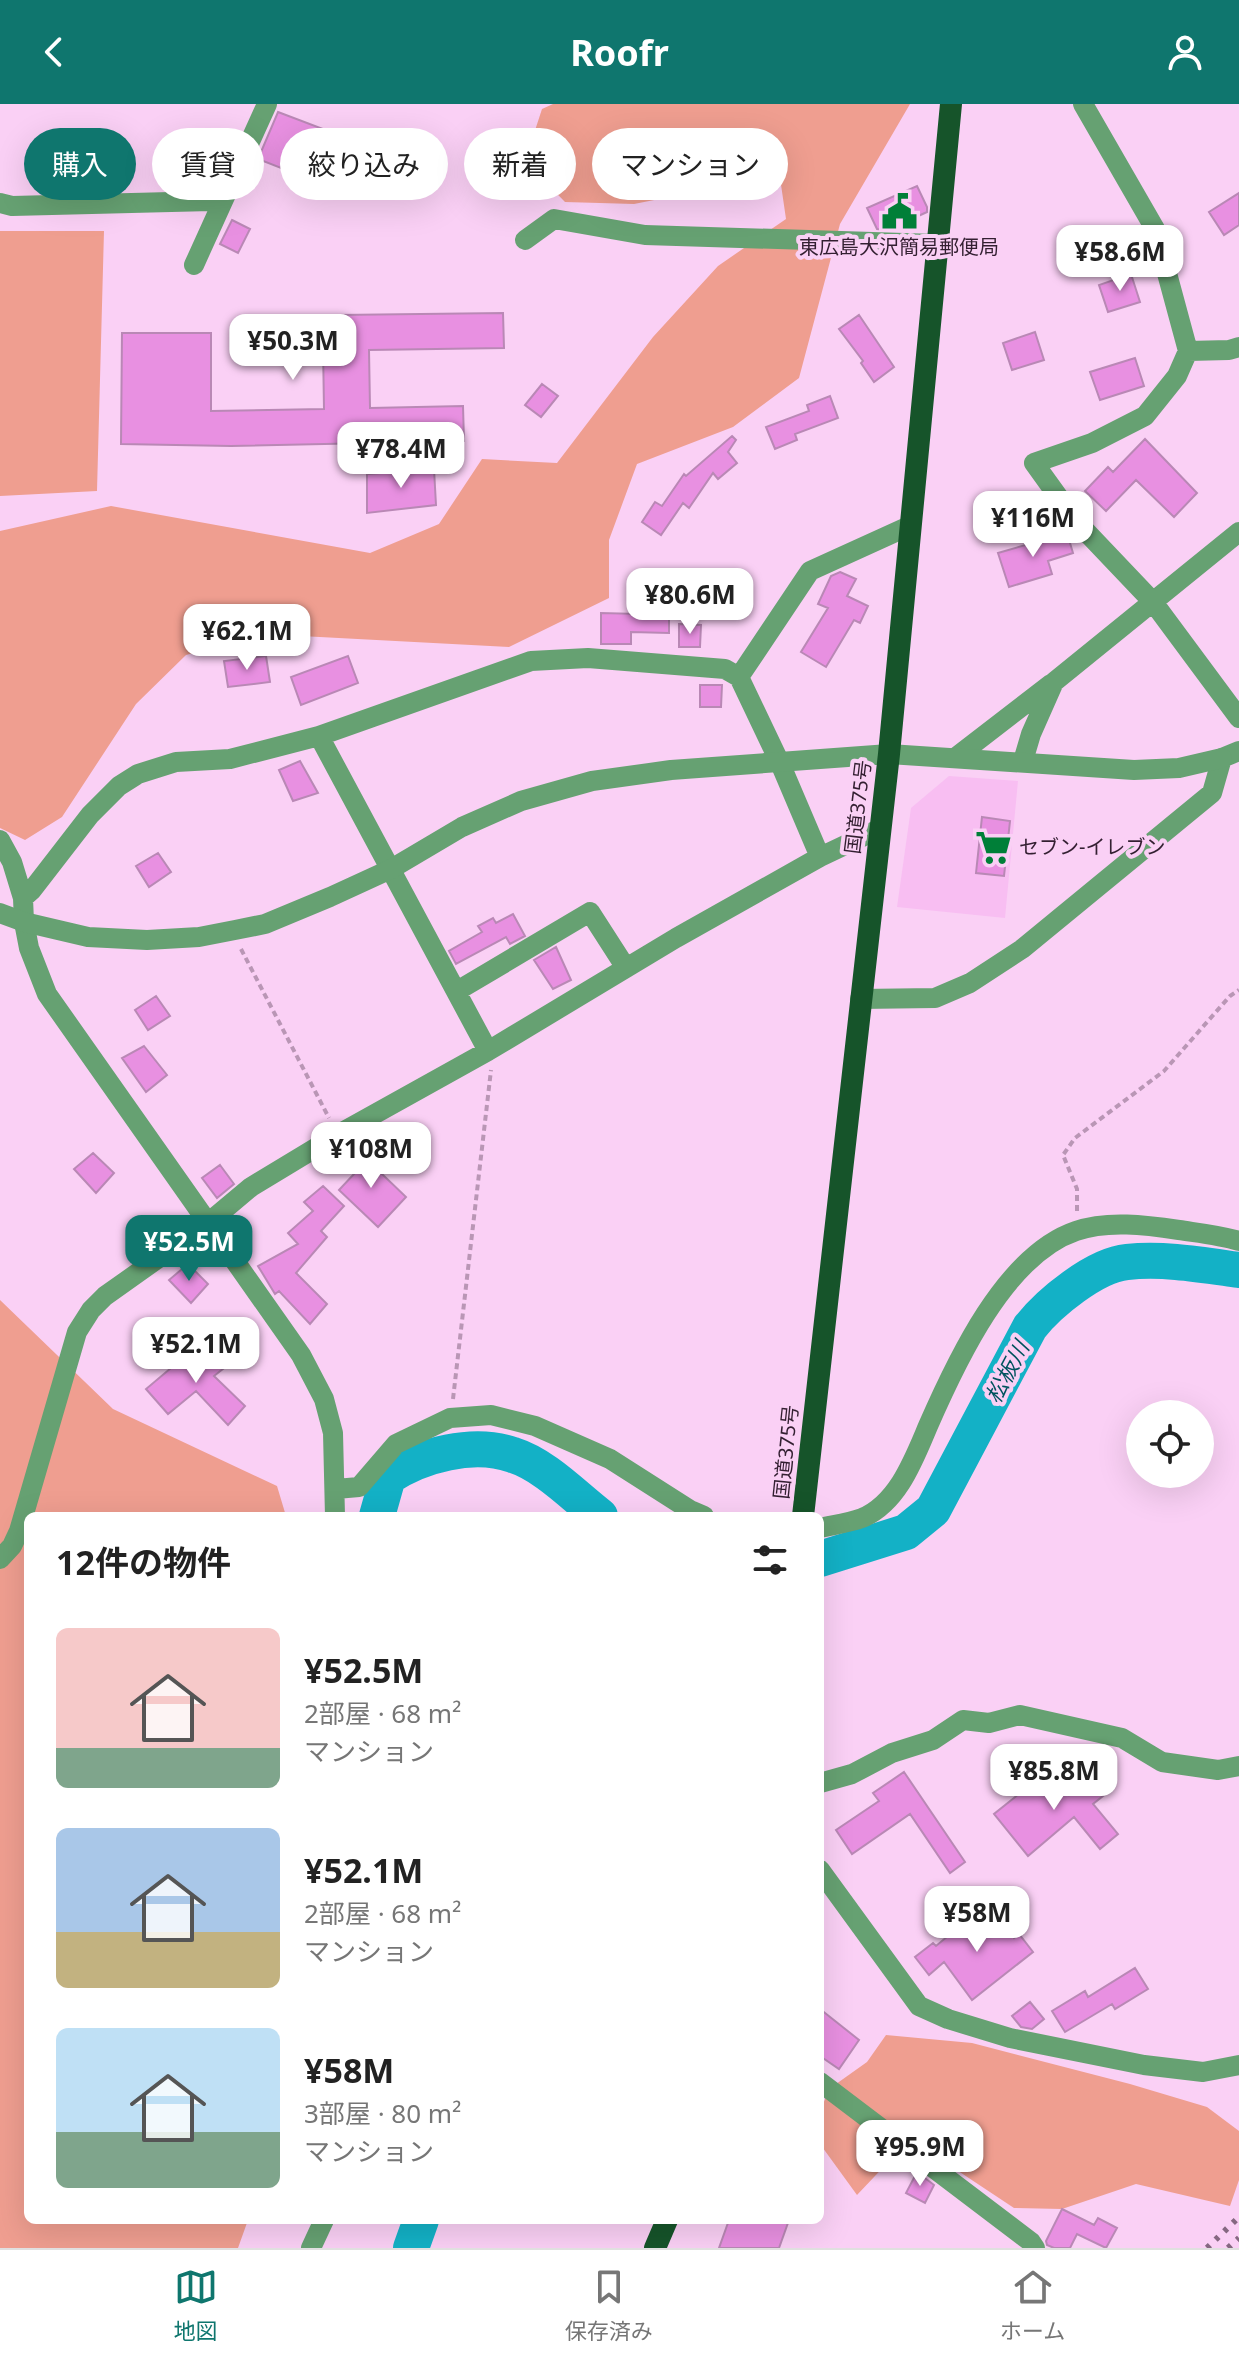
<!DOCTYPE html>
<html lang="ja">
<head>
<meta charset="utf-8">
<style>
	body { margin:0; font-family:"Noto Sans","Noto Sans JP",sans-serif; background:#f2f2f2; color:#222; height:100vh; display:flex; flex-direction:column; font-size:30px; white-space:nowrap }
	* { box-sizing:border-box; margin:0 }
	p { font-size:26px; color:#767676 }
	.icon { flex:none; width:44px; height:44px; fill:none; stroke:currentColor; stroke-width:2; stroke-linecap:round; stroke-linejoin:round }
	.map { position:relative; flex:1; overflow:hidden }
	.side { position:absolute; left:24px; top:1408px; width:800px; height:712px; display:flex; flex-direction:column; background:#fff; border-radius:12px; box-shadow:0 8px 32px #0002 }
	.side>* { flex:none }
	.banner { position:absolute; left:24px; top:24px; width:800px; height:72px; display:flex; gap:16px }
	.tools { position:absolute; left:1126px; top:1296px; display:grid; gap:16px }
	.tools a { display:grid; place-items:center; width:88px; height:88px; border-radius:50%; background:#fff; box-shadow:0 8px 32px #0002; font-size:40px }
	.price { position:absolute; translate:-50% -68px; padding:0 18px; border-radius:16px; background:#fff; color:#222; font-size:26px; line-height:52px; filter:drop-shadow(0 2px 4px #0008) }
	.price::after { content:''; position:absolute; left:50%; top:48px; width:24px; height:18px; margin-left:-12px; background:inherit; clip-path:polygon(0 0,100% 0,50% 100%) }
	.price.active { background:#0f766e; color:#fff }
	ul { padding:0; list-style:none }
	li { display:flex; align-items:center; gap:24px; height:200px; padding:0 32px }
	li span { display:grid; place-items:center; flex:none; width:224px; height:160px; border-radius:12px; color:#555 }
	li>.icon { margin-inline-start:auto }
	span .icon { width:96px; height:96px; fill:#fffc; stroke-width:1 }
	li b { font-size:34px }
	h2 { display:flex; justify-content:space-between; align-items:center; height:96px; padding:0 32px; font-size:34px }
	.chip { padding:0 28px; border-radius:36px; background:#fff; box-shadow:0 8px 32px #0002; font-size:28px; line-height:72px }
	.chip.active { background:#0f766e; color:#fff }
	header { display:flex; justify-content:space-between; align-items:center; height:104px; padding:0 32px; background:#0f766e; color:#fff; font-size:36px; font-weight:700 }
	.tabs { display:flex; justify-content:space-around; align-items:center; height:112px; border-top:2px solid #e0e0e0; background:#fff; font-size:22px; color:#767676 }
	.tabs a { display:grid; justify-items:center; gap:4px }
	.tabs .active { color:#0f766e }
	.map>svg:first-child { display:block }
</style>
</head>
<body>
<header><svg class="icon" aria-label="back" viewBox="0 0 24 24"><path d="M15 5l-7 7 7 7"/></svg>Roofr<svg class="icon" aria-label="person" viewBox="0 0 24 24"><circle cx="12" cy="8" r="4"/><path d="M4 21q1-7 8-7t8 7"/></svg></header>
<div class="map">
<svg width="1239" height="2144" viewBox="0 0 1239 2144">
	<rect width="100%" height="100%" fill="#fad0f5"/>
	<path fill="#f8bef2" d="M949,672L1018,677L1005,814L897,803L911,704Z"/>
	<path fill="#ef9e90" d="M553,0H910L840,120L799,274L733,323L637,360L609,436V494L509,543L263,530L186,551L136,600L62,713L25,736L0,724V427L111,402L370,449L439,420L482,355L557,359L653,233L718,162L786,115L779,67L715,84L634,100L565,98L525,57L542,5Z
		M0,127H104L97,387L0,392Z
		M0,1196L113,1305L277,1382L286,1412H28V2116H248L238,2144H0Z
		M886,1931L972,1939L1130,1980L1207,2003L1239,2027V2076L1230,2102L1136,2080L1062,2105L1014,2104L910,2035L857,2091L820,2040V2008L829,1985L867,1958Z"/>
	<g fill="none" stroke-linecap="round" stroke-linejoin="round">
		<path stroke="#13b1c6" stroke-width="36" d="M377,1412L388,1373C421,1351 473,1337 513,1351C545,1361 574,1392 600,1412
			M820,1455L906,1428L933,1406L1030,1223C1049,1199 1095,1161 1127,1158C1164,1154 1203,1161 1239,1166
			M411,2144L421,2116"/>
	</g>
	<path fill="#e890e1" stroke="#b988b5" stroke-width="2" d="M278,8L331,28L318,61L286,50L281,64L258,55Z
		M379,47L395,59L378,81L363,68Z
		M917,82L927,103V108L888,126L877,125L867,104Z
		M1239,89V121L1224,131L1209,108Z
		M232,116L250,125L238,149L220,140Z
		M1131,170L1140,198L1108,208L1099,181Z
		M503,209L504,244L369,246L370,304L463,302L464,337L231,342L121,340L122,229H211V307L324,305L323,243L244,244V212Z
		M859,211L894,263L874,278L861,259L863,257L839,225Z
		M1035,228L1044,256L1012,266L1003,239Z
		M1135,254L1144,282L1100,296L1090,268Z
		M542,280L558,292L541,313L525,301Z
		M830,292L838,314L795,330L797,336L775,345L766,323L809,307L807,301Z
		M732,332L736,336L728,348L737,359L718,375L713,369L689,404L683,399L661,431L642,418L655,398L662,402L684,370L686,372Z
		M1145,335L1197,389L1174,413L1136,376L1106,407L1085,387L1108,363L1113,368Z
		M434,365L436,401L367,409V370Z
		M1067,429L1073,449L1048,457L1052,470L1009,483L998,449Z
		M840,468L856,475L847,492L868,502L860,519L854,516L826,563L801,548L828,504L818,500L831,472Z
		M639,498L669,499V529L631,528V540H601V509L639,510Z
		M679,520L701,521L700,543H679Z
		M266,552L270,578L228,583L224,557Z
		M348,552L358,579L301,601L291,573Z
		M700,581H722L721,603H700Z
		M300,657L318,689L293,697L279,666Z
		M982,713L1010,717L1004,772L976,769Z
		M158,749L171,768L149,783L136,762Z
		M513,810L525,832L510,840L506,833L456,860L449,847L482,828L478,822L493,814L496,819Z
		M556,843L571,876L553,885L534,856Z
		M156,892L170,912L148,926L135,906Z
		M144,942L167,971L146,988L122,954Z
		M357,1046L406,1093L378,1123L339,1086L355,1069L344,1059Z
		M93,1049L114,1069L96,1089L74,1065Z
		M220,1061L234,1080L217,1094L202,1074Z
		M323,1082L344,1102L321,1127L327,1133L296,1169L327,1200L310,1220L279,1187L275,1190L258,1162L298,1140L288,1129L313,1107L304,1098Z
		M188,1160L208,1180L191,1199L169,1176Z
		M202,1238L224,1264L214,1272L245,1302L228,1321L196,1287L168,1310L146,1285Z
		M1044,1662L1069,1691L1094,1671L1108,1688L1093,1700L1118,1730L1100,1745L1074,1713L1028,1752L994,1710L1030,1681L1026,1676Z
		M904,1668L965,1758L950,1769L910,1710L852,1750L836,1726L879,1697L873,1689Z
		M991,1805L1014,1834L1019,1830L1033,1848L972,1896L944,1858L929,1871L915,1853L933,1839L936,1842L960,1822L963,1827Z
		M1135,1864L1148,1885L1115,1905L1112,1900L1065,1928L1052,1907L1085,1887L1088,1893Z
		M1030,1898L1044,1915L1032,1925L1021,1923L1012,1912Z
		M820,1905L859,1936L839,1965L820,1952Z
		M917,2068L934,2081L925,2099L906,2089Z
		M1062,2105L1094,2121L1098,2114L1117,2124L1106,2144L1077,2130L1070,2144H1054L1047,2141L1046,2137Z
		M729,2116H789L779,2144H719Z"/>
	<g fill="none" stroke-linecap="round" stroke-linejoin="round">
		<path stroke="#b996b5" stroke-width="4" stroke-dasharray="6 4" stroke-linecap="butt" d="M241,845L329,1014
			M1077,1107V1085L1063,1051L1075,1034L1164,967L1230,892L1239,886
			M453,1295L491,966"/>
		<path stroke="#66a172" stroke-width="20" d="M1083,0L1155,125L1188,247L1177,272L1145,312L1092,339L1034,359L1075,416L1153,498L1239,614
			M0,99L12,102L211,97L221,101
			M525,136L554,115L645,131L936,140
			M194,161L267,0
			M1188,247L1229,246L1239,243
			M739,573L810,467L909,422
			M319,632L488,947
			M955,654L1051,580
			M1023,657L1031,630L1054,578L1239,428
			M0,736L12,758L23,794L24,818L29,844L47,890L301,1251L324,1295L333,1329L335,1412
			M23,794L32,786L90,711L119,682L138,670L176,658L230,655L319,632L531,557L588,554L725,565L739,573L780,659L820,753
			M457,887L590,808L626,864
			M860,895L935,894L970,879L1022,845L1212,689L1222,654L1239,647
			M336,1385L359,1383L396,1340L450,1314L491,1311L535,1322L610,1355L690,1406L704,1412
			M820,1424C833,1421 849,1419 862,1414C898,1399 914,1355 928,1322C956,1258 1005,1151 1076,1127C1107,1116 1146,1121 1179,1126C1199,1129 1220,1131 1239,1137
			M0,1455L12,1442L19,1427L77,1228L91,1206L105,1192L208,1119L251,1083L337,1031L488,947L676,834L820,753L879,725
			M820,1679L852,1670L892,1649L933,1636L963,1616L989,1619L1020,1611L1122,1634L1162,1658L1218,1666L1239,1662
			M820,1766L919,1902L948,1915L1010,1934L1144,1961L1203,1968L1239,1961
			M820,1978L1031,2138L1035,2144
			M311,2144L324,2116"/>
		<path stroke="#66a172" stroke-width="20" d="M0,809L24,818L88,833L147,836L199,833L235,826L265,820L330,793L391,765L462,723L521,697L592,677L671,666L889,650L1134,666L1179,664L1222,654"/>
		<path stroke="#16542a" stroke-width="22" d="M803,1412L889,650L951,0
			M655,2144L667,2116"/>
		<path stroke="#856881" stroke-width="6" stroke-dasharray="4 8" stroke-linecap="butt" d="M1207,2144L1239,2113
			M1228,2144L1239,2134"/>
	</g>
	<defs>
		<symbol id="civic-bare" viewBox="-9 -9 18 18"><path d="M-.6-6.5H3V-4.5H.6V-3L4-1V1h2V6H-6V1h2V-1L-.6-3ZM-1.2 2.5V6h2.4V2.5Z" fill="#007f38" stroke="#fad0f5" stroke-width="2.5" paint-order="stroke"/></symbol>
		<symbol id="supermarket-bare" viewBox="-9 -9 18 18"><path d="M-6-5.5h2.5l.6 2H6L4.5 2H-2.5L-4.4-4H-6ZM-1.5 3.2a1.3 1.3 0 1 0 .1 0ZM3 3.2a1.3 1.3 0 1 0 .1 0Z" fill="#007f38" stroke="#fad0f5" stroke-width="2.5" paint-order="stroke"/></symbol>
	</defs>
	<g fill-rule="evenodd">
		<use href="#civic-bare" x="874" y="82" width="51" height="51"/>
		<use href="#supermarket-bare" x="968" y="718" width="51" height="51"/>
	</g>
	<g text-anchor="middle" stroke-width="8" stroke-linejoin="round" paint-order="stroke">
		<g font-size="20" fill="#331f31" stroke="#fad0f5">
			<text x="899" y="150">東広島大沢簡易郵便局</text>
			<text x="1019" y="750" text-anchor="start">セブン-イレブン</text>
		</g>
		<g font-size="20" fill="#331f31" stroke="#fad0f5">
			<text transform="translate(858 703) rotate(-83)" y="7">国道375号</text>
			<text transform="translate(786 1348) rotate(-84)" y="7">国道375号</text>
		</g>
		<g font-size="22" font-style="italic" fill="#00535e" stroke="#fad0f5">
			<text transform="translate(1007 1268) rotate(-62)" y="8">松板川</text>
		</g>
	</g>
</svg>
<div class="tools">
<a><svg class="icon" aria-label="locate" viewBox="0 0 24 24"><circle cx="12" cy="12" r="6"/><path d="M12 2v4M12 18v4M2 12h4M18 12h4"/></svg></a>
</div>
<b class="price" style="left:1120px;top:189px">¥58.6M</b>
<b class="price" style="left:293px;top:278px">¥50.3M</b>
<b class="price" style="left:401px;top:386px">¥78.4M</b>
<b class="price" style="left:1033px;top:455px">¥116M</b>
<b class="price" style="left:690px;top:532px">¥80.6M</b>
<b class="price" style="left:247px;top:568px">¥62.1M</b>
<b class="price" style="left:371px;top:1086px">¥108M</b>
<b class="price active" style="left:189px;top:1179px">¥52.5M</b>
<b class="price" style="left:196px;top:1281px">¥52.1M</b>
<b class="price" style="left:1054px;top:1708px">¥85.8M</b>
<b class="price" style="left:977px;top:1850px">¥58M</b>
<b class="price" style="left:920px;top:2084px">¥95.9M</b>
<div class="banner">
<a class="chip active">購入</a>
<a class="chip">賃貸</a>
<a class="chip">絞り込み</a>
<a class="chip">新着</a>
<a class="chip">マンション</a>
</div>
<section class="side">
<h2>12件の物件<svg class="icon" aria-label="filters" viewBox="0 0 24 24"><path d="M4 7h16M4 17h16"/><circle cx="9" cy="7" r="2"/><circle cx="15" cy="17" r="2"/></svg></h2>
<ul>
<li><span style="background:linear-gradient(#f6c9c9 75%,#7fa58c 0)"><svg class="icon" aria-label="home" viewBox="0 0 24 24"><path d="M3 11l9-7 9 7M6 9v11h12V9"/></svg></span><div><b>¥52.5M</b><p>2部屋 · 68 m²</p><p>マンション</p></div></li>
<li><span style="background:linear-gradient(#a9c7e8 65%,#c2b280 0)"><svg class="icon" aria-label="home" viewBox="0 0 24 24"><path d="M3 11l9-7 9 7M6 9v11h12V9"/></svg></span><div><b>¥52.1M</b><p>2部屋 · 68 m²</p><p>マンション</p></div></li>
<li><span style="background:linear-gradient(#bfe0f5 65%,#7fa58c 0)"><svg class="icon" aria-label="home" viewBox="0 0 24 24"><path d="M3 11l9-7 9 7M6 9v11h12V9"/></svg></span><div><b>¥58M</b><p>3部屋 · 80 m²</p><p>マンション</p></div></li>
</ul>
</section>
</div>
<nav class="tabs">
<a class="active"><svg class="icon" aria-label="map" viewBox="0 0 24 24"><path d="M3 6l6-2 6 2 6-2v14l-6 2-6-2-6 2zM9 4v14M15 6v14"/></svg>地図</a>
<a><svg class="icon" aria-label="saved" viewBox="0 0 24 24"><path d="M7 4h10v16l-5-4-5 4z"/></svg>保存済み</a>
<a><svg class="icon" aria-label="home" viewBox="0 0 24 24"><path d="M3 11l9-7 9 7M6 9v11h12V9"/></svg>ホーム</a>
</nav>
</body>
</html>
